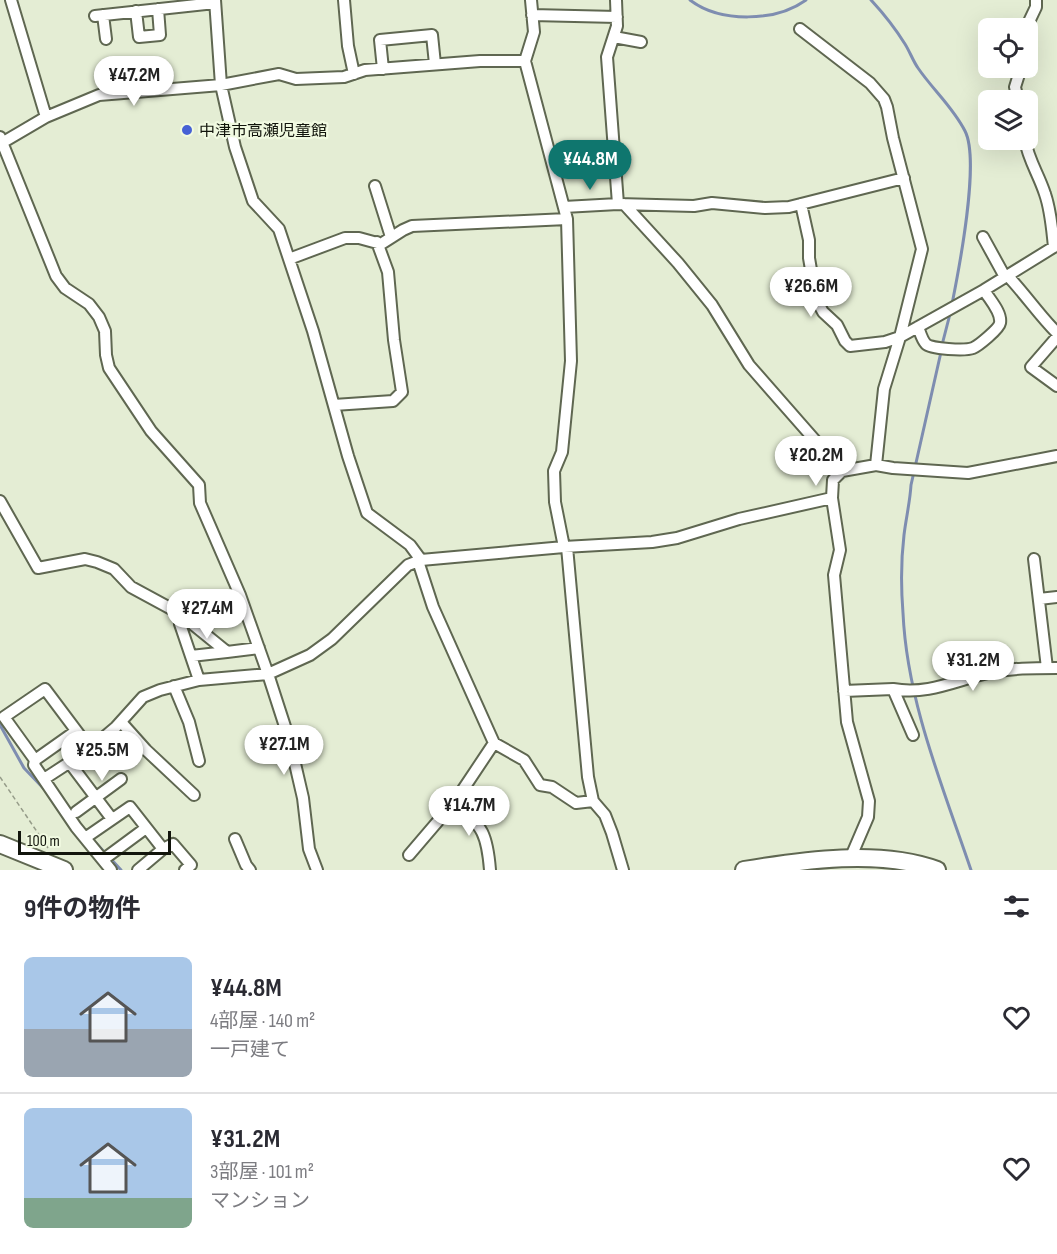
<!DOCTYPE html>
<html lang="ja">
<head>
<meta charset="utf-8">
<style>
	body { margin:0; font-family:"Sofia Sans Condensed","Noto Sans JP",sans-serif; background:#f2f2f3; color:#2b2b33; height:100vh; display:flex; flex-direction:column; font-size:22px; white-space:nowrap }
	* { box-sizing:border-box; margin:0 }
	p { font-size:20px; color:#7c7c81 }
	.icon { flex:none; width:33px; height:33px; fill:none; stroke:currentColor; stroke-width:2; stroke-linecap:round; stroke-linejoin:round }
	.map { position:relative; height:870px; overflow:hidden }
	.sheet { display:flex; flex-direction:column; background:#fff; flex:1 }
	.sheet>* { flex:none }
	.buttons { position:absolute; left:978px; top:18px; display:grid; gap:12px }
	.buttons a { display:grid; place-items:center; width:60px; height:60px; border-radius:9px; background:#fff; box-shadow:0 6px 24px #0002; font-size:30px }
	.scale { position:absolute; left:18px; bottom:15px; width:153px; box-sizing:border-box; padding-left:6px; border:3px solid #12150c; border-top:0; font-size:16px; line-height:21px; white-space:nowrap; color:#12150c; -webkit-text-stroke:4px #f1fae1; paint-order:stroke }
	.price { position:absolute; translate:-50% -51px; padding:0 14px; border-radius:21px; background:#fff; color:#222; font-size:20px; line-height:39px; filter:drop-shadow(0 2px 3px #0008) }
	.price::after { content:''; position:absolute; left:50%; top:36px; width:18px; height:14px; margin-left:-9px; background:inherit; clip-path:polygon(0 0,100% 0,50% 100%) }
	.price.current { background:#0f766e; color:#fff }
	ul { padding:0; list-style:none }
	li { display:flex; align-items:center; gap:18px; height:150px; padding:0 24px }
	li+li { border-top:2px solid #e1e1e2 }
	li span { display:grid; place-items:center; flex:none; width:168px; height:120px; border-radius:9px; color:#555 }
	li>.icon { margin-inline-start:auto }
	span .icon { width:72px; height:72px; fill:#fffc; stroke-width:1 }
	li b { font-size:26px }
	h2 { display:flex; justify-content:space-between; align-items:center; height:72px; padding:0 24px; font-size:26px }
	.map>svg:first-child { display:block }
</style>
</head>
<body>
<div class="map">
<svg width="1057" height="870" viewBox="0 0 1057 870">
	<rect width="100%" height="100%" fill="#e4edd4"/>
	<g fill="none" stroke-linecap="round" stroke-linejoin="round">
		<path stroke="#7e8db0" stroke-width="3" d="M690,0C720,23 776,22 806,0
			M871,0C884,14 895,28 905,44C910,52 913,61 918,68C933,90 953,107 965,131C980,160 959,269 952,304
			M942,345L950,314
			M941,352L911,485C910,502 906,518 904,535C901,560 901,588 903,613C907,702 943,787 971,870
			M0,725L24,768L46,791
			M96,843L106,854
			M110,858L121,870"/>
		<defs>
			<path id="minor" d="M11,0L46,117
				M215,0L221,85L235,147L253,201L279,229L313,331L348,456L367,513L410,545L421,560
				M344,0L348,46L354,74
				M531,0L534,32L525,61L567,219L571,361L562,452L554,471L555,502L564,547
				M616,0L617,26L607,57L618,204
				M136,11L139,37L160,35L158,9
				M103,15L106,39
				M532,15L617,17
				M95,16L215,3
				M1026,28L1036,7V0
				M800,29L870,83L884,99L887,107L893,138L922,249L900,337L885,342L850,346L845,341L837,325L823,312L816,299L809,258V240L801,204
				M614,37L641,42
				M383,69L380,40L432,35L435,64
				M1018,100L1015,87L1021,68
				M0,137L56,276L65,288L89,304L99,317L105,331L106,355L109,368L151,431L199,485L200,503L240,595L268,674L290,742L303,798L309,849L317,870
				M1025,140C1028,159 1039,175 1045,194C1051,211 1052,229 1054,247
				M0,144L46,117L99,95L221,85L279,74L296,79L344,77L365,70L480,61H525
				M375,186L391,237
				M624,204L678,263L712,305L749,365L842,471
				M564,207L618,204L694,206L712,203L765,208L789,207L904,178
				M983,237L1005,277
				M289,259L345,238H359L381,244L403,230L412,226L567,219
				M1007,275C1025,294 1039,315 1057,333
				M918,327C920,332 922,340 926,344C931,349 965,351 973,348C978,346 999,329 1000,323C1002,312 989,299 984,290
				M1057,337L1031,367L1057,386
				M334,405L393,401L402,392L394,340L388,272L377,242
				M876,465L884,389L900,337L984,290L1057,245
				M832,498L840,550L834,575L847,722L869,801L868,817L850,859
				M0,501L38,568L85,559L97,562L114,569L131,587L179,613L227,652L259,648
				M567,547L588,777L593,801L605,815L612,833L623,870
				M1034,559L1047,668
				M418,561L433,607L494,743L524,760L540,785L552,787L576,803L593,801
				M1039,599L1057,597
				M179,613L180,624L199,680
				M191,656L227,652
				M174,686L189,722L199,761
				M893,689C928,695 954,681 988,673C1009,668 1035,668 1057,668
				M844,691L893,689L913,735
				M121,722L146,750L194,795
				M90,749L45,689L4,717L35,760L34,765L76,827L111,870
				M35,760L76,731
				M69,762L112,819
				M44,779L90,749L116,727L143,697L160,690L199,680L268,674L310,655L332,639L408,565L421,560L564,547L652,542L677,538L739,519L832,498L833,480L842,471L876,465L893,468L968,473L1057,456
				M456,800C482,828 487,832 490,870
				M76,812L121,779
				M85,838L130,807L163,849L173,844L191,865L185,870
				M235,839L246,865L250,870
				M409,855L456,800L494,743
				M104,859L146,828
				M138,870L163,849"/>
			<path id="primary" d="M0,844L64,870
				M744,870C804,860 880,849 937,870"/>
		</defs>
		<use href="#minor" stroke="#5f6751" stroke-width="14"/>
		<use href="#primary" stroke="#5f6751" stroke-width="20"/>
		<path stroke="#969c89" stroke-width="1.5" stroke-dasharray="4.5 3" stroke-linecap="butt" d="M0,777L48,848"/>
		<use href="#minor" stroke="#fff" stroke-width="10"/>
		<use href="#primary" stroke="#fff" stroke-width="16"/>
	</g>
	<circle fill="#4661d5" stroke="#f1fae1" stroke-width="2" cx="187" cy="130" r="6"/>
	<g text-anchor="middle" stroke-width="4.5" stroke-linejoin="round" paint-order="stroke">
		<g font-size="16" fill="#12150c" stroke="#f1fae1" text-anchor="start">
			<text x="199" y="136">中津市高瀬児童館</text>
		</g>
	</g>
</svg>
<div class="buttons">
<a><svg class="icon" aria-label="locate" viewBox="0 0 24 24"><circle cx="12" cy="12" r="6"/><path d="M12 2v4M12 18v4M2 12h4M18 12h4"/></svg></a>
<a><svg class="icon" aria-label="layers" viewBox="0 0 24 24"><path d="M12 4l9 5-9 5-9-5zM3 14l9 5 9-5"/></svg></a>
</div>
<div class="scale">100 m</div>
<b class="price" style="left:134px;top:107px">¥47.2M</b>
<b class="price current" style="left:590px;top:191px">¥44.8M</b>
<b class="price" style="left:811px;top:318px">¥26.6M</b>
<b class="price" style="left:816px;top:487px">¥20.2M</b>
<b class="price" style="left:207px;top:640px">¥27.4M</b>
<b class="price" style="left:973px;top:692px">¥31.2M</b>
<b class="price" style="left:284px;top:776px">¥27.1M</b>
<b class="price" style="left:102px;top:782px">¥25.5M</b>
<b class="price" style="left:469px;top:837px">¥14.7M</b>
</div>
<section class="sheet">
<h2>9件の物件<svg class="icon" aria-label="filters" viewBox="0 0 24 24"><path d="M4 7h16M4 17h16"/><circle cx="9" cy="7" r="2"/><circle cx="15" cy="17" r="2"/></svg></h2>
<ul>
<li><span style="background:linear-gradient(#a9c7e8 60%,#9aa5b1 0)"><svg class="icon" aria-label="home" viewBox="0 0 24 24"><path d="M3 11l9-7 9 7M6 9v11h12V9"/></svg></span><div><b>¥44.8M</b><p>4部屋 · 140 m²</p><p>一戸建て</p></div><svg class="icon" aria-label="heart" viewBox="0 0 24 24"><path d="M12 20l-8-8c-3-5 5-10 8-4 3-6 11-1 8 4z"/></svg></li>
<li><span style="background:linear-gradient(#a9c7e8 75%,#7fa58c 0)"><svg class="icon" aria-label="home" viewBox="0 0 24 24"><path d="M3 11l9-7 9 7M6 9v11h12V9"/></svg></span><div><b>¥31.2M</b><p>3部屋 · 101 m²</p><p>マンション</p></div><svg class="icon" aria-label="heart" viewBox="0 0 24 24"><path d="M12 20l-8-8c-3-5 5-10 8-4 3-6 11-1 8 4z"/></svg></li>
</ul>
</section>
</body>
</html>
